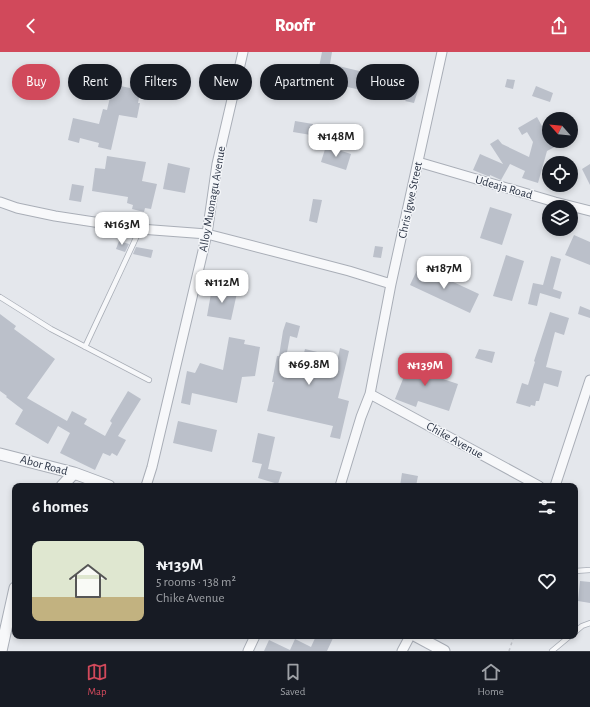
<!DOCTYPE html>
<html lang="en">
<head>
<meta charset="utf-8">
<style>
	body { margin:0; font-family:"Alegreya Sans",sans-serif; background:#242831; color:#f1f3f6; height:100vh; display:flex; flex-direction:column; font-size:15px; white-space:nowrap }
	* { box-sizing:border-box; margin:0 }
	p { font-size:13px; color:#9ea1a6 }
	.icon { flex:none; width:22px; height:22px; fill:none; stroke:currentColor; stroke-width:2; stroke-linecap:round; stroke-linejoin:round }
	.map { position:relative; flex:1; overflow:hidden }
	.details { position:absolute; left:12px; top:431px; width:566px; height:156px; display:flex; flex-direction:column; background:#171b24; border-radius:8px; box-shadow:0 2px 6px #0003 }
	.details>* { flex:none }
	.banner { position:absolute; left:12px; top:12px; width:566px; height:36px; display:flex; gap:8px }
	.needle { width:26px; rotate:297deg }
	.controls { position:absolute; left:542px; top:60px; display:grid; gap:8px }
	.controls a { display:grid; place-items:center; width:36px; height:36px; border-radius:50%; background:#171b24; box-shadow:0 2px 6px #0003; font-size:20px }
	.price { position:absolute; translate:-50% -34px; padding:0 9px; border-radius:8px; background:#fff; color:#222; font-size:13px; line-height:26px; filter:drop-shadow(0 1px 2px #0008) }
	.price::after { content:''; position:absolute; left:50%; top:24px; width:12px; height:9px; margin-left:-6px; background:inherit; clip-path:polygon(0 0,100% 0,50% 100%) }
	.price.on { background:#d1495b; color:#fff }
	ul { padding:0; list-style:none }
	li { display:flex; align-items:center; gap:12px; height:100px; padding:0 20px }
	li span { display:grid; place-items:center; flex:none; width:112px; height:80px; border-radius:8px; color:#555 }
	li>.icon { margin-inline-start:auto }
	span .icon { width:48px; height:48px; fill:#fffc; stroke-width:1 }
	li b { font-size:17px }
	h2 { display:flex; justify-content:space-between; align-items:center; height:48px; padding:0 20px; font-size:17px }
	.pill { padding:0 14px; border-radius:18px; background:#171b24; box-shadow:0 2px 6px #0003; font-size:14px; line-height:36px }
	.pill.on { background:#d1495b; color:#fff }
	header { display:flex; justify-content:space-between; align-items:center; height:52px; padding:0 20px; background:#d1495b; color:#fff; font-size:18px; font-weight:800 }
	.dock { display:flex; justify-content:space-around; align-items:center; height:56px; border-top:1px solid #363941; background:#171b24; font-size:11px; color:#9ea1a6 }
	.dock a { display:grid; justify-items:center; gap:2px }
	.dock .on { color:#d1495b }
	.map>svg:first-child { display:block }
</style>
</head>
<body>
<header><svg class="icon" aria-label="back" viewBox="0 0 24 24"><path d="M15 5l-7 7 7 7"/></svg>Roofr<svg class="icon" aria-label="share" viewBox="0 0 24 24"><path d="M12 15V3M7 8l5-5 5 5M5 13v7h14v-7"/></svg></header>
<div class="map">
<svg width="590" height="599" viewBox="0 0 590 599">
	<rect width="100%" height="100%" fill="#e4e7ec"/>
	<path fill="#bbc0ca" d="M322,0H332L330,12L376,23L377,20L406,28L405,31L419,35L414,51L405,49L406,48L367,37L366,39L319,29L320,25L305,21L308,12L319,15Z
		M133,23L152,26L150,37L141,35L138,51H140L137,66L119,63L111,98L98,95L99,91L80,86L79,91L68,88L73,66L99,72L103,57L107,58L111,41L99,39L101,30L130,36Z
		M507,27L515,28L513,37L505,35Z
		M536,34L553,41L550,50L532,44Z
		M537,65L543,76L549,72V89H566L547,99L538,131L522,126L525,119L510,112L501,128L490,123V125L473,118L480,102L503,112L490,92L498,87L502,92L529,105L533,90L527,80L522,83L518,76Z
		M295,69L313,72L311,83L293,80Z
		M326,94L351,102L346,118L321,110Z
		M107,104L146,110L142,129L157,132L151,157L145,156L144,160L132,157L133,153L127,151L128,145L92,139L95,116L105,117Z
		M168,111L190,116L185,141L163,137Z
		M590,112V133L582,117Z
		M72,132L84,134L81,150L69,148Z
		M313,147L322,148L317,171L309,169Z
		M490,155L512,162L502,193L480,186Z
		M574,183L590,190V213L565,203Z
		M119,189L129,192L125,200L116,197Z
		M375,194L383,195L381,206L373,205Z
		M136,195L153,198L151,206L133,202Z
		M506,203L524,209L512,249L493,244Z
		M551,204L561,207L553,237L562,240L560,247L540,241L537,254L528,252L533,231L543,233Z
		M419,214L479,242L470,261L410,233Z
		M212,236L237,241L231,268L207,264Z
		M580,254L590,258V266L578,262Z
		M550,260L569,266L564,283L555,280L546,315L562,319L558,335L544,331L539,349H536L535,354L531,353L530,355L516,351L522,331L528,333L535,310L534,309Z
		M0,262L16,274L14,277L55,307L27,346L67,369L72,359L87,367L84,372L105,384L112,371L110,369L128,339L141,347L118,384L126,388L117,404L112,401L110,404L103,401L95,418L60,401L70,381L58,374L48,392L15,372L23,358L6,345L7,344L0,339Z
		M286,270L300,274L297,286L290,284L286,306L302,309L305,297L338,305L340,296L349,299L338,346L349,349L340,387L330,385L333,374L267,359L274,330H272L277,304H279L283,279Z
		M229,285L245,288L244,292L260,295L255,324L242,325L237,351L192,341L190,353L181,351L187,319L195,321L200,311L223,318Z
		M479,297L495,300L492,311L475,306Z
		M410,305L431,314L428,322L458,332L449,359L418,349L416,355L395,347L405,322L403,321Z
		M178,369L217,378L212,400L173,391Z
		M258,381L275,385L268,417L282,420L278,432L258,426L262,412L252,410Z
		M402,421L418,424L416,434H400Z
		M580,529L590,530V551L578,549Z
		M316,584H334L327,599H264L269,588L290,598L295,587L311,595Z"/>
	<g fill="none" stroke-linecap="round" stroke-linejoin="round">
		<defs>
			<path id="service" d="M0,245L51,277L149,328
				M85,295C103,256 122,217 140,177
				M575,519L590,518
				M575,580L582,574L590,571
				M552,599L570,584"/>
			<path id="minor" d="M418,110L555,150L590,159
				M0,150L17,156L55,164L140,177L207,182L349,219L391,232
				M370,342L539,434
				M146,434L152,415L207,182L217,112L243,0
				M340,434L361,365L370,342L391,232L442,0
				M555,434L590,328
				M248,599L255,584
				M402,599L410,584"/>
			<path id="tertiary" d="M0,402L74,421L109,434
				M62,434L74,421
				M416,584L444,599
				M1,599L15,536"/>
		</defs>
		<use href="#service" stroke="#a9aeb7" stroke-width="6"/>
		<use href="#minor" stroke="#a9aeb7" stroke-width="11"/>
		<use href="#tertiary" stroke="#a9aeb7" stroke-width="13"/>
		<path stroke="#c2c5cb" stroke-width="1.5" stroke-dasharray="3 3" stroke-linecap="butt" d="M509,599L514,584"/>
		<use href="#service" stroke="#f7f8fa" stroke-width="4.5"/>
		<use href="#minor" stroke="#f7f8fa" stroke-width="9"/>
		<use href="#tertiary" stroke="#f7f8fa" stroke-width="11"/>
	</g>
	<g text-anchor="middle" stroke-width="3" stroke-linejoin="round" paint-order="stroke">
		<g font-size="12" fill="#2b3445" stroke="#f4f6f9">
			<text transform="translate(504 135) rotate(16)" y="4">Udeaja Road</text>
			<text transform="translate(212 147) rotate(-80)" y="4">Alloy Muonagu Avenue</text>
			<text transform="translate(410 148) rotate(-78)" y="4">Chris Igwe Street</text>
			<text transform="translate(455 388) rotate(29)" y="4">Chike Avenue</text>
			<text transform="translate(44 413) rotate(15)" y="4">Abor Road</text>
		</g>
	</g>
</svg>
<div class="controls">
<a><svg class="needle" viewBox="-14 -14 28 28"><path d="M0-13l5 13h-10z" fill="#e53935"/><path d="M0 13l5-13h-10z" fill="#9ea1a6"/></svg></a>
<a><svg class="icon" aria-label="locate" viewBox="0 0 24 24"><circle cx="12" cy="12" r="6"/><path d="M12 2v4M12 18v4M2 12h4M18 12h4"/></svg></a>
<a><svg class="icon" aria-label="layers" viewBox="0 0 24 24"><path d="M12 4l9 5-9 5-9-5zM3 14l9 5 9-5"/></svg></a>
</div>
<b class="price" style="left:336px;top:106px">₦148M</b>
<b class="price" style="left:122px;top:194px">₦163M</b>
<b class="price" style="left:444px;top:238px">₦187M</b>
<b class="price" style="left:222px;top:252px">₦112M</b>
<b class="price" style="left:309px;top:334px">₦69.8M</b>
<b class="price on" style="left:425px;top:335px">₦139M</b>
<div class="banner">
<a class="pill on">Buy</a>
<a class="pill">Rent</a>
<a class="pill">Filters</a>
<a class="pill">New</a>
<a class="pill">Apartment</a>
<a class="pill">House</a>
</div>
<section class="details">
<h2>6 homes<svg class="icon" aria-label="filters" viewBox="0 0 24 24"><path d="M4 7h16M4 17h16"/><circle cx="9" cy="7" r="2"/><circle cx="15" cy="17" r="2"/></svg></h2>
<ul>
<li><span style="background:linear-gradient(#dfe7d0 70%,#c2b280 0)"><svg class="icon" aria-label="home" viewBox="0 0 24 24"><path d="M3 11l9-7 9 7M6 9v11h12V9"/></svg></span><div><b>₦139M</b><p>5 rooms · 138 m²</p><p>Chike Avenue</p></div><svg class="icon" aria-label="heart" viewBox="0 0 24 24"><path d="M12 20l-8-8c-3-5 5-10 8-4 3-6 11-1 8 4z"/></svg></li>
</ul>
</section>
</div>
<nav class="dock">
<a class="on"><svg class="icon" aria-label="map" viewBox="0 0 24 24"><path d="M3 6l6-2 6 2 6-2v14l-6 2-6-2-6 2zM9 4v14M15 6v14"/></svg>Map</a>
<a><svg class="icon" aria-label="saved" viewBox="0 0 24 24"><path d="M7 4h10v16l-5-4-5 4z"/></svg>Saved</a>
<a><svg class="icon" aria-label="home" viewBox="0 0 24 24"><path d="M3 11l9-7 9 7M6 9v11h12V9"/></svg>Home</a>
</nav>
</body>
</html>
